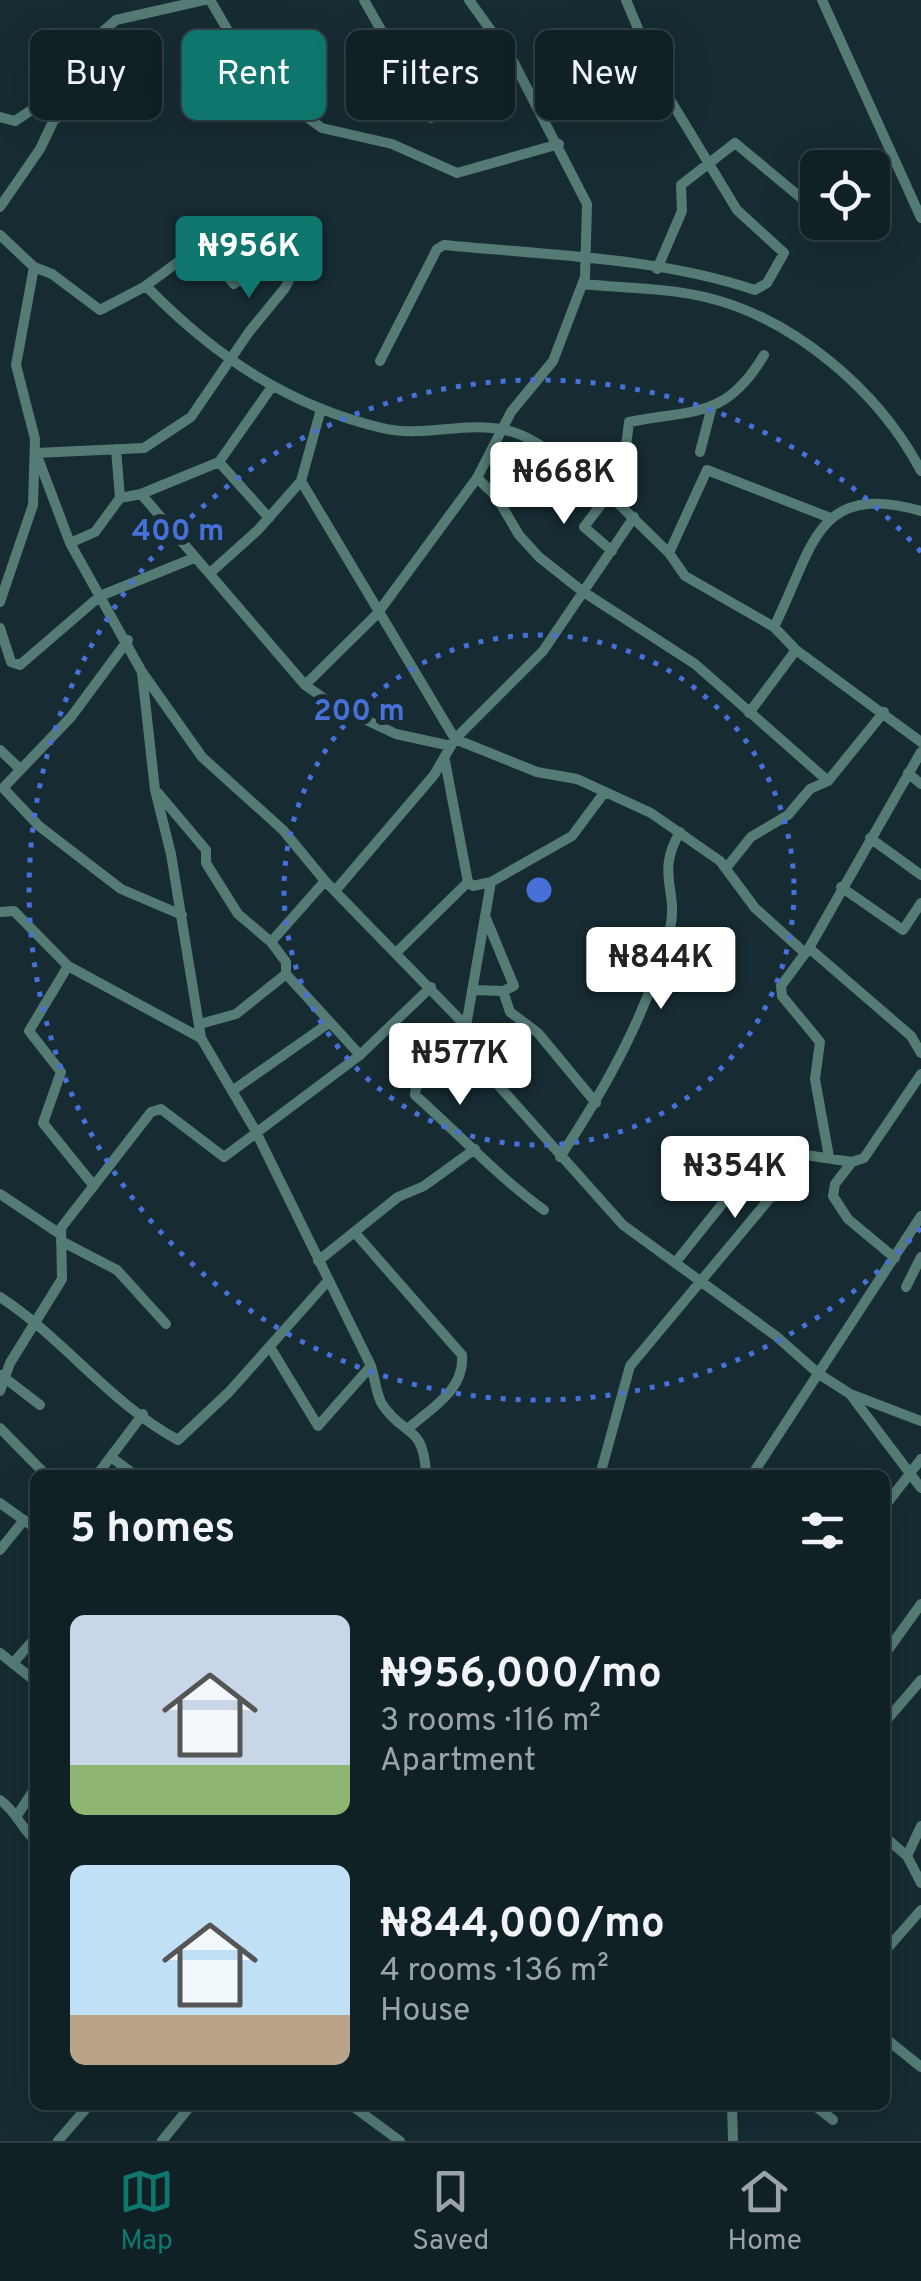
<!DOCTYPE html>
<html lang="en">
<head>
<meta charset="utf-8">
<style>
	body { margin:0; font-family:Overpass,sans-serif; background:#19292e; color:#f1f3f6; height:100vh; display:flex; flex-direction:column; font-size:38px; white-space:nowrap }
	* { box-sizing:border-box; margin:0 }
	p { font-size:32px; color:#9ca3a7 }
	.icon { flex:none; width:55px; height:55px; fill:none; stroke:currentColor; stroke-width:2; stroke-linecap:round; stroke-linejoin:round }
	.map { position:relative; flex:1; overflow:hidden }
	.details { position:absolute; left:30px; top:1470px; width:860px; height:640px; display:flex; flex-direction:column; background:#102126; border-radius:15px; box-shadow:0 10px 40px #0002,0 0 0 2px #303e43 }
	.details>* { flex:none }
	.banner { position:absolute; left:30px; top:30px; width:862px; height:90px; display:flex; gap:20px }
	.controls { position:absolute; left:800px; top:150px; display:grid; gap:20px }
	.controls a { display:grid; place-items:center; width:90px; height:90px; border-radius:15px; background:#102126; box-shadow:0 10px 40px #0002,0 0 0 2px #303e43; font-size:50px }
	.price { position:absolute; translate:-50% -85px; padding:0 22px; border-radius:10px; background:#fff; color:#222; font-size:32px; line-height:65px; filter:drop-shadow(0 2px 5px #0008) }
	.price::after { content:''; position:absolute; left:50%; top:60px; width:30px; height:22px; margin-left:-15px; background:inherit; clip-path:polygon(0 0,100% 0,50% 100%) }
	.price.selected { background:#0f766e; color:#fff }
	ul { padding:0; list-style:none }
	li { display:flex; align-items:center; gap:30px; height:250px; padding:0 40px }
	li span { display:grid; place-items:center; flex:none; width:280px; height:200px; border-radius:15px; color:#555 }
	li>.icon { margin-inline-start:auto }
	span .icon { width:120px; height:120px; fill:#fffc; stroke-width:1 }
	li b { font-size:42px }
	h2 { display:flex; justify-content:space-between; align-items:center; height:120px; padding:0 40px; font-size:42px }
	.tag { padding:0 35px; border-radius:15px; background:#102126; box-shadow:0 10px 40px #0002,0 0 0 2px #303e43; font-size:35px; line-height:90px }
	.tag.selected { background:#0f766e; color:#fff }
	.tabs { display:flex; justify-content:space-around; align-items:center; height:140px; border-top:2px solid #303e43; background:#102126; font-size:28px; color:#9ca3a7 }
	.tabs a { display:grid; justify-items:center; gap:5px }
	.tabs .selected { color:#0f766e }
	.map>svg:first-child { display:block }
</style>
</head>
<body>
<div class="map">
<svg width="921" height="2141" viewBox="0 0 921 2141">
	<rect width="100%" height="100%" fill="#162c32"/>
	<g fill="none" stroke-linecap="round" stroke-linejoin="round">
		<path stroke="#547c75" stroke-width="10" d="M210,0L258,82L322,128L392,144L457,173L559,144
			M364,0L431,118
			M822,0L921,218
			M0,117L15,121L33,109L58,118
			M0,207L40,149L85,55L101,33L116,20L204,0
			M829,222L831,224
			M0,235L34,267L16,365L35,439L33,505L0,602
			M202,248L234,284L251,272
			M300,259L285,288L249,332L191,417L144,448L36,453L70,543L142,672L202,757L283,830L325,881L466,1026L474,1058L623,1225L776,1336L819,1374L850,1394L921,1421
			M34,267L52,274L100,310L144,287L149,289C216,357 289,406 382,428C422,438 465,421 505,430C535,436 565,464 592,478
			M657,269L682,211L681,185L735,143L818,212
			M583,284C623,288 666,288 705,297C794,318 879,391 921,471
			M144,287L227,226
			M764,355C726,419 695,409 629,422L624,462L592,478L669,553L685,576L774,627L796,650L921,742
			M380,361L437,249L444,245C546,255 657,257 755,290L767,283L784,253L737,210L663,88L626,0
			M700,452L711,410
			M219,462L269,518
			M477,478L496,496L519,535L539,557L582,591L695,664L828,781
			M301,481L455,739L537,772L577,779L651,813L720,861L755,908L805,953
			M141,494L305,685L332,704L396,734L451,746
			M609,494L584,527L612,551
			M120,498L141,494L219,462L271,388
			M70,543L95,532L120,498L116,449
			M669,553L707,470L828,517
			M210,573L258,530L301,481L321,409
			M774,627C814,547 815,481 921,511
			M0,628L11,662L20,665L100,596L194,558
			M128,640L71,717L3,788L39,826L121,889L182,915
			M142,673L155,790L171,854L201,1038L255,1130L371,1366C375,1378 376,1394 382,1404C404,1438 424,1423 426,1475
			M305,685L377,614L477,478L511,412L553,361L585,277L587,204L513,61L469,0
			M749,713L796,650
			M0,750L19,768
			M445,761L468,882
			M908,773L921,784
			M158,793L206,850V863L238,914L271,942L286,962V974L360,1055
			M870,838L921,875
			M727,867L751,837L788,815L810,789L828,781L884,712
			M468,882L473,886L491,882L572,836L604,793
			M841,887L903,930L921,903
			M335,891L434,775L455,739L543,651L634,517
			M0,912L14,911L68,966L201,1038
			M271,942L325,881
			M809,948L911,1036L921,1053
			M398,951L468,882
			M68,966L29,1031L61,1072L43,1123L94,1186
			M472,990L503,991L514,986L485,916
			M503,991L510,1012L538,1033L596,1103
			M200,1024L236,1014L286,974
			M466,1026L491,882
			M469,1039L416,1087L415,1095C459,1134 497,1176 544,1210
			M232,1091L329,1023
			M560,1157C607,1086 648,1012 670,929C679,890 655,874 680,832
			M829,1157L815,1079L820,1042L782,996L781,986L809,948L921,752
			M852,1162L835,1184L833,1196L848,1219L895,1258
			M0,1194L60,1234
			M356,1234L462,1355C465,1389 433,1407 410,1427
			M61,1241L117,1270L166,1324
			M318,1261L398,1197L424,1186L475,1149
			M675,1263L766,1149L800,1163
			M906,1287L921,1257
			M0,1297C63,1338 111,1404 178,1440L229,1392L326,1283
			M270,1347L318,1426L371,1366
			M1,1375L40,1405
			M0,1391L10,1363L62,1279L61,1228L151,1112L161,1109L224,1157L360,1055L431,987
			M850,1394L921,1488
			M0,1428L46,1475
			M111,1457L135,1475
			M97,1475L143,1414
			M600,1475L630,1366L806,1155L852,1162L864,1158L921,1074
			M752,1475L921,1216
			M0,1503L35,1528
			M885,1506L921,1459
			M0,1550L24,1520
			M0,1653L35,1681
			M885,1654L921,1604
			M14,1662L35,1638
			M885,1722L921,1680
			M0,1800C17,1812 20,1827 35,1840
			M18,1814L35,1788
			M885,1837L907,1856L921,1883
			M907,1856L921,1826
			M885,1951L921,1910
			M885,2038L921,2067
			M351,2105L400,2141
			M732,2105L733,2141
			M814,2105L833,2120
			M58,2141L89,2105
			M162,2141L191,2105"/>
	</g>
	<g fill="none" stroke="#4870d9" stroke-width="5" stroke-dasharray="5 10">
		<circle cx="539" cy="890" r="255"/>
		<path d="M921 1228A510 510 0 1 1 921 552"/>
	</g>
	<circle cx="539" cy="890" r="15" fill="#4870d9" stroke="#162c32" stroke-width="5"/>
	<g font-size="30" text-anchor="middle" font-weight="bold" fill="#4870d9" stroke="#162c32" stroke-width="10" stroke-linejoin="round" paint-order="stroke">
		<text x="178" y="540">400 m</text>
		<text x="359" y="720">200 m</text>
	</g>
</svg>
<div class="controls">
<a><svg class="icon" aria-label="locate" viewBox="0 0 24 24"><circle cx="12" cy="12" r="6"/><path d="M12 2v4M12 18v4M2 12h4M18 12h4"/></svg></a>
</div>
<b class="price selected" style="left:249px;top:301px">₦956K</b>
<b class="price" style="left:564px;top:527px">₦668K</b>
<b class="price" style="left:661px;top:1012px">₦844K</b>
<b class="price" style="left:460px;top:1108px">₦577K</b>
<b class="price" style="left:735px;top:1221px">₦354K</b>
<div class="banner">
<a class="tag">Buy</a>
<a class="tag selected">Rent</a>
<a class="tag">Filters</a>
<a class="tag">New</a>
</div>
<section class="details">
<h2>5 homes<svg class="icon" aria-label="filters" viewBox="0 0 24 24"><path d="M4 7h16M4 17h16"/><circle cx="9" cy="7" r="2"/><circle cx="15" cy="17" r="2"/></svg></h2>
<ul>
<li><span style="background:linear-gradient(#c9d6e8 75%,#8fb573 0)"><svg class="icon" aria-label="home" viewBox="0 0 24 24"><path d="M3 11l9-7 9 7M6 9v11h12V9"/></svg></span><div><b>₦956,000/mo</b><p>3 rooms · 116 m²</p><p>Apartment</p></div></li>
<li><span style="background:linear-gradient(#bfe0f5 75%,#b9a48a 0)"><svg class="icon" aria-label="home" viewBox="0 0 24 24"><path d="M3 11l9-7 9 7M6 9v11h12V9"/></svg></span><div><b>₦844,000/mo</b><p>4 rooms · 136 m²</p><p>House</p></div></li>
</ul>
</section>
</div>
<nav class="tabs">
<a class="selected"><svg class="icon" aria-label="map" viewBox="0 0 24 24"><path d="M3 6l6-2 6 2 6-2v14l-6 2-6-2-6 2zM9 4v14M15 6v14"/></svg>Map</a>
<a><svg class="icon" aria-label="saved" viewBox="0 0 24 24"><path d="M7 4h10v16l-5-4-5 4z"/></svg>Saved</a>
<a><svg class="icon" aria-label="home" viewBox="0 0 24 24"><path d="M3 11l9-7 9 7M6 9v11h12V9"/></svg>Home</a>
</nav>
</body>
</html>
